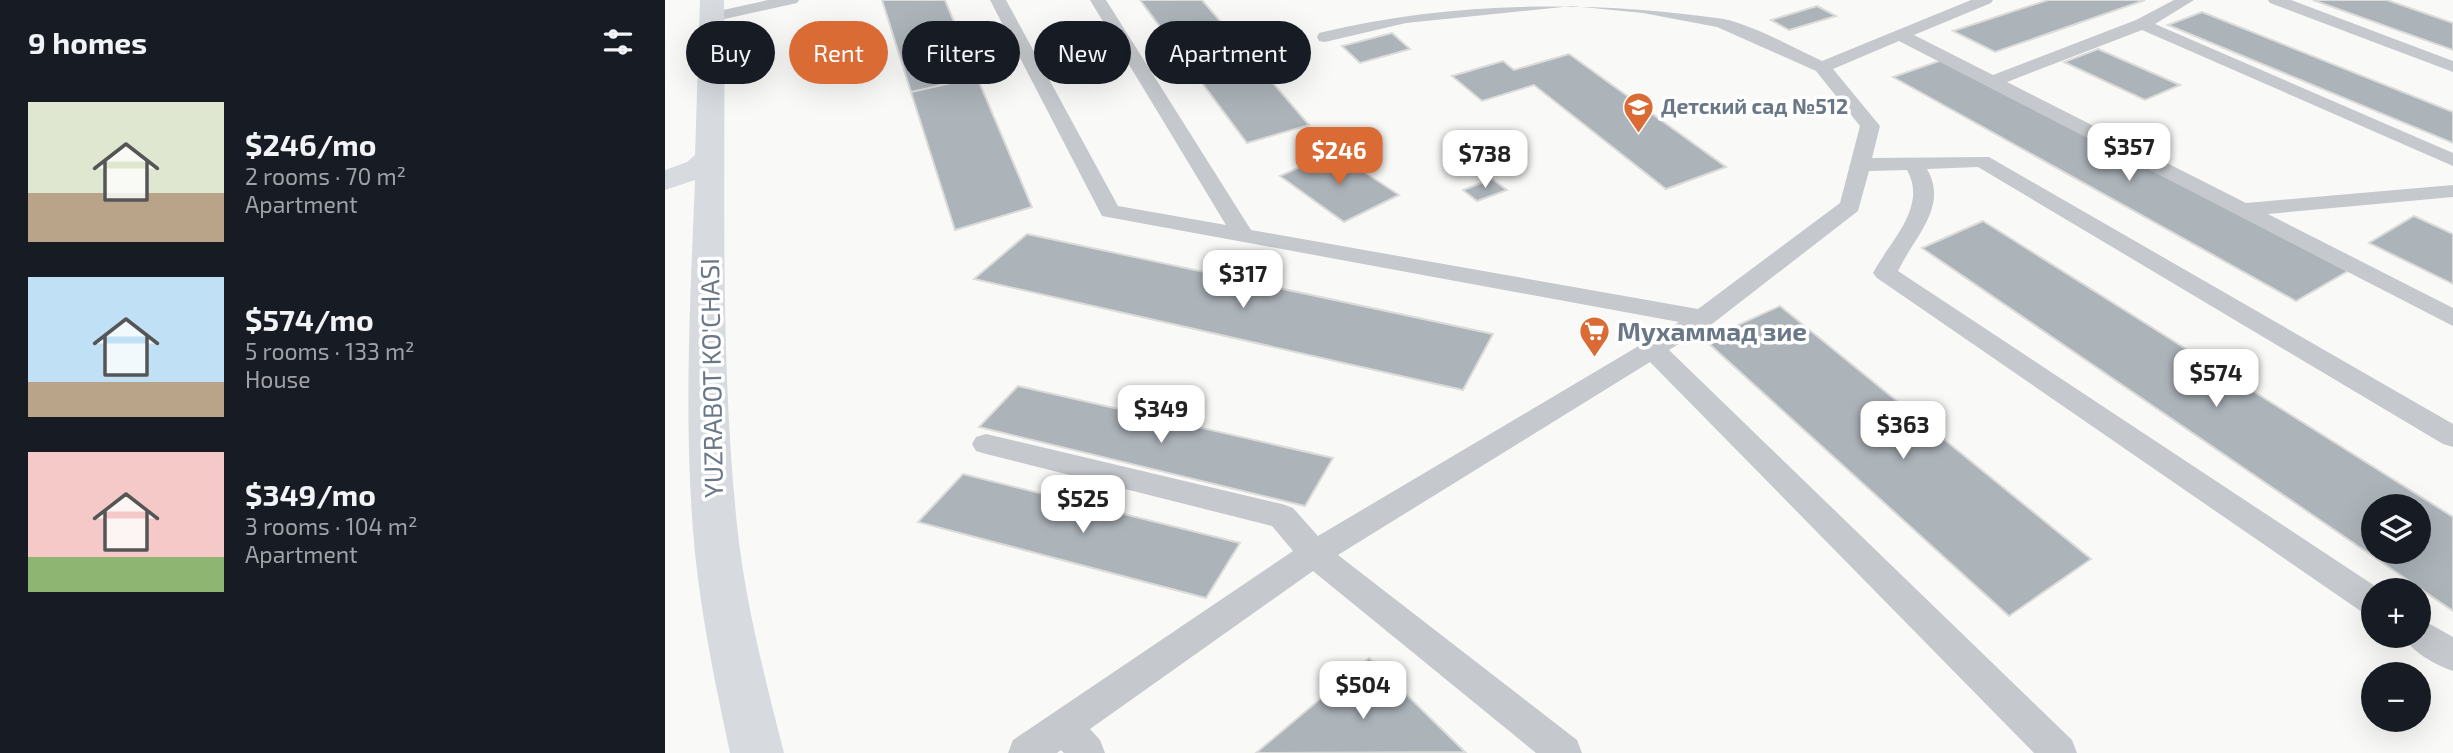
<!DOCTYPE html>
<html lang="en">
<head>
<meta charset="utf-8">
<style>
	body { margin:0; font-family:"Exo 2",sans-serif; background:#20242c; color:#f1f3f6; height:100vh; display:flex; flex-direction:column; font-size:26px; white-space:nowrap }
	* { box-sizing:border-box; margin:0 }
	p { font-size:23px; color:#9ea1a6 }
	.icon { flex:none; width:38px; height:38px; fill:none; stroke:currentColor; stroke-width:2; stroke-linecap:round; stroke-linejoin:round }
	.map { position:relative; flex:1; overflow:hidden }
	.drawer { display:flex; flex-direction:column; background:#171b24; width:665px }
	.drawer>* { flex:none }
	.top-card { position:absolute; left:21px; top:21px; width:665px; height:63px; display:flex; gap:14px }
	.buttons { position:absolute; left:1696px; top:494px; display:grid; gap:14px }
	.buttons a { display:grid; place-items:center; width:70px; height:70px; border-radius:50%; background:#171b24; box-shadow:0 7px 28px #0002; font-size:35px }
	.price { position:absolute; translate:-50% -60px; padding:0 16px; border-radius:14px; background:#fff; color:#222; font-size:23px; line-height:46px; filter:drop-shadow(0 2px 4px #0008) }
	.price::after { content:''; position:absolute; left:50%; top:42px; width:21px; height:16px; margin-left:-10px; background:inherit; clip-path:polygon(0 0,100% 0,50% 100%) }
	.price.current { background:#da6b35; color:#fff }
	ul { padding:0; list-style:none }
	li { display:flex; align-items:center; gap:21px; height:175px; padding:0 28px }
	li span { display:grid; place-items:center; flex:none; width:196px; height:140px; border-radius:0px; color:#555 }
	li>.icon { margin-inline-start:auto }
	span .icon { width:84px; height:84px; fill:#fffc; stroke-width:1 }
	li b { font-size:30px }
	h2 { display:flex; justify-content:space-between; align-items:center; height:84px; padding:0 28px; font-size:30px }
	.tag { padding:0 24px; border-radius:32px; background:#171b24; box-shadow:0 7px 28px #0002; font-size:24px; line-height:63px }
	.tag.current { background:#da6b35; color:#fff }
	main { display:flex; flex:1; min-height:0 }
	.map>svg:first-child { display:block }
</style>
</head>
<body>
<main>
<section class="drawer">
<h2>9 homes<svg class="icon" aria-label="filters" viewBox="0 0 24 24"><path d="M4 7h16M4 17h16"/><circle cx="9" cy="7" r="2"/><circle cx="15" cy="17" r="2"/></svg></h2>
<ul>
<li><span style="background:linear-gradient(#dfe7d0 65%,#b9a48a 0)"><svg class="icon" aria-label="home" viewBox="0 0 24 24"><path d="M3 11l9-7 9 7M6 9v11h12V9"/></svg></span><div><b>$246/mo</b><p>2 rooms · 70 m²</p><p>Apartment</p></div></li>
<li><span style="background:linear-gradient(#bfe0f5 75%,#b9a48a 0)"><svg class="icon" aria-label="home" viewBox="0 0 24 24"><path d="M3 11l9-7 9 7M6 9v11h12V9"/></svg></span><div><b>$574/mo</b><p>5 rooms · 133 m²</p><p>House</p></div></li>
<li><span style="background:linear-gradient(#f6c9c9 75%,#8fb573 0)"><svg class="icon" aria-label="home" viewBox="0 0 24 24"><path d="M3 11l9-7 9 7M6 9v11h12V9"/></svg></span><div><b>$349/mo</b><p>3 rooms · 104 m²</p><p>Apartment</p></div></li>
</ul>
</section>
<div class="map">
<svg width="1788" height="753" viewBox="0 0 1788 753">
	<rect width="100%" height="100%" fill="#f9f9f7"/>
	<path fill="#acb3b9" stroke="#dbdbd9" stroke-width="2" fill-rule="evenodd" d="M217,0H280L312,77L246,92Z
		M475,0H537L644,125L582,143Z
		M1383,0H1480L1330,52L1288,31Z
		M1648,0H1722L1788,23V50Z
		M1152,6L1171,16L1124,30L1106,20Z
		M1537,12L1788,112V143L1503,25Z
		M727,33L745,49L695,63L677,46Z
		M1433,49L1515,85L1480,100L1399,62Z
		M904,54L1061,167L1001,189L869,85L817,101L787,76L838,61L849,70Z
		M1277,60L1683,271L1631,301L1228,77Z
		M312,77L367,207L290,230L246,92Z
		M669,152L734,195L679,222L615,176Z
		M827,179L842,190L812,201L798,190Z
		M1749,216L1788,234V284L1704,243Z
		M1318,221L1788,517V611L1257,248ZM1708,506H1754V551H1708Z
		M362,234L828,334L798,390L309,279Z
		M1115,306L1426,559L1344,616L1040,340Z
		M353,386L668,458L640,506L314,427Z
		M298,474L575,543L541,598L253,522Z
		M704,658L800,752L591,753Z"/>
	<g fill="none" stroke-linecap="round" stroke-linejoin="round">
		<path fill="#c5c8cc" fill-rule="evenodd" d="M103,0H134L132,3L46,22L38,17L40,14Z
			M325,0H341L453,206L561,225L425,0H441L586,230L1033,309L1175,203L1195,126L1151,71L1052,27L978,13L907,6L741,23L660,42L654,41L652,37L654,33C785,1 927,0 1059,19C1093,27 1126,47 1157,61L1306,0H1328L1326,3L1249,35L1328,75L1471,20L1509,0H1529L1490,24L1788,153V166L1477,30L1342,82L1581,203L1788,185V197L1603,214L1788,308V326L1234,41L1168,69L1215,126L1207,158L1324,157L1788,424V447L1778,444L1313,167L1262,169C1284,207 1249,237 1233,271L1716,590H1708V616L1697,612L1212,278L1208,273C1225,241 1263,207 1242,170L1204,171L1193,211L1047,324L1004,350L1407,740L1412,753H1369L985,362L673,555L912,740L917,753H871L648,571L425,729L435,740L440,753H399L396,750L392,753H343L348,740L628,551L607,526L321,454L311,451L307,444L311,437L321,434L617,504L628,508L653,536L1014,322L437,216Z
			M1603,0H1626L1788,61V72L1605,3Z
			M1754,618L1788,637V671C1771,665 1746,652 1738,635H1754Z"/>
		<path fill="#d7dbdf" fill-rule="evenodd" d="M35,0H59C61,174 54,351 72,525C80,602 100,678 119,753H65C51,687 37,621 30,553C18,430 25,304 30,180L0,190V170L22,162L30,155Z"/>
	</g>
	<defs>
		<symbol id="school-pin" viewBox="-11 -11 22 30"><path d="M0 17L-7.5 6A9.5 9.5 0 1 1 7.5 6Z" fill="#da6b35" stroke="#fff"/><path d="M0-5L7-2L0 1L-7-2ZM-4 1L0 2.5L4 1V4Q0 6-4 4Z" fill="#fff"/></symbol>
		<symbol id="supermarket-pin" viewBox="-11 -11 22 30"><path d="M0 17L-7.5 6A9.5 9.5 0 1 1 7.5 6Z" fill="#da6b35" stroke="#fff"/><path d="M-6-5.5h2.5l.6 2H6L4.5 2H-2.5L-4.4-4H-6ZM-1.5 3.2a1.3 1.3 0 1 0 .1 0ZM3 3.2a1.3 1.3 0 1 0 .1 0Z" fill="#fff"/></symbol>
	</defs>
	<g fill-rule="evenodd">
		<use href="#school-pin" x="956" y="90" width="35" height="47"/>
		<use href="#supermarket-pin" x="912" y="314" width="35" height="47"/>
	</g>
	<g text-anchor="middle" stroke-width="7" stroke-linejoin="round" paint-order="stroke">
		<g font-size="21" font-weight="bold" fill="#6a7786" stroke="#fff" text-anchor="start">
			<text x="996" y="114">Детский сад №512</text>
		</g>
		<g font-size="26" font-weight="bold" fill="#6a7786" stroke="#fff" text-anchor="start">
			<text x="952" y="341">Мухаммад зие</text>
		</g>
		<g font-size="26" fill="#6a7786" stroke="#fff">
			<text transform="translate(47 378) rotate(-91)" y="9">YUZRABOT KO'CHASI</text>
		</g>
	</g>
</svg>
<div class="buttons">
<a><svg class="icon" aria-label="layers" viewBox="0 0 24 24"><path d="M12 4l9 5-9 5-9-5zM3 14l9 5 9-5"/></svg></a>
<a>+</a>
<a>−</a>
</div>
<b class="price" style="left:1464px;top:183px">$357</b>
<b class="price current" style="left:674px;top:187px">$246</b>
<b class="price" style="left:820px;top:190px">$738</b>
<b class="price" style="left:578px;top:310px">$317</b>
<b class="price" style="left:1551px;top:409px">$574</b>
<b class="price" style="left:496px;top:445px">$349</b>
<b class="price" style="left:1238px;top:461px">$363</b>
<b class="price" style="left:418px;top:535px">$525</b>
<b class="price" style="left:698px;top:721px">$504</b>
<div class="top-card">
<a class="tag">Buy</a>
<a class="tag current">Rent</a>
<a class="tag">Filters</a>
<a class="tag">New</a>
<a class="tag">Apartment</a>
</div>
</div>
</main>
</body>
</html>
